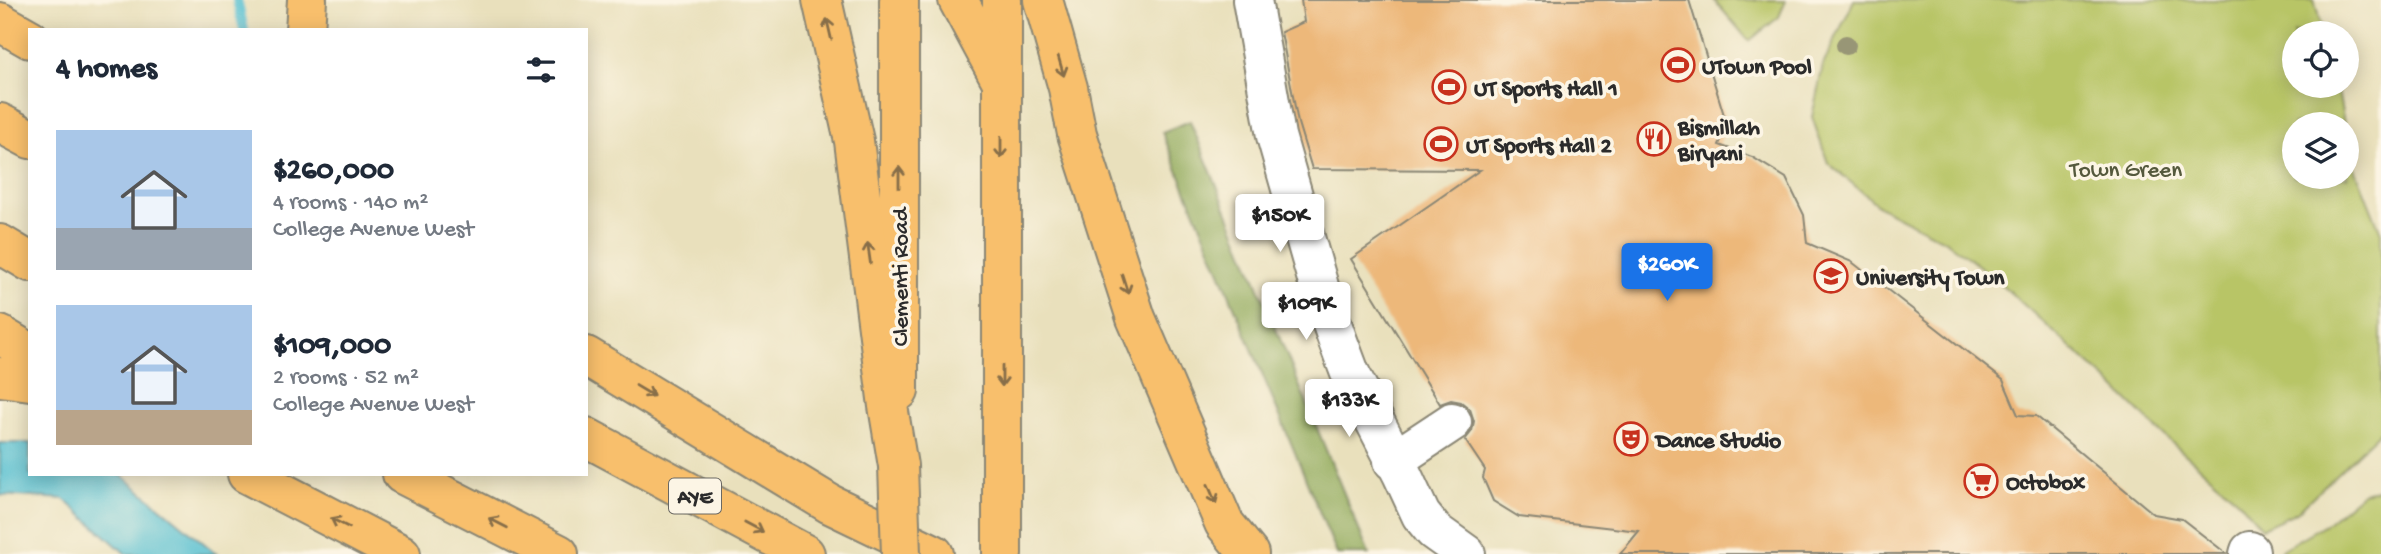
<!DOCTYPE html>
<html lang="en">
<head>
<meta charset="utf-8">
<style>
	body { margin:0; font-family:"Gochi Hand",sans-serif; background:#f6f6f7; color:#1f2937; height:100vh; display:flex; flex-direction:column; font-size:26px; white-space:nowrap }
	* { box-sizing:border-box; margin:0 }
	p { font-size:23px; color:#747a83 }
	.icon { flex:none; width:38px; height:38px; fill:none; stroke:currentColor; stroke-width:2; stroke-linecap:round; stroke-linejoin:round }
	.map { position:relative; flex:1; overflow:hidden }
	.details { position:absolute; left:28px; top:28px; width:560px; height:448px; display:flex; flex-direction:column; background:#fff; border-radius:0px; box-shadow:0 4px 18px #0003 }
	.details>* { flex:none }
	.buttons { position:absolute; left:2282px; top:21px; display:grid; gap:14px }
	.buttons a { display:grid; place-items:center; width:77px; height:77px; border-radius:50%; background:#fff; box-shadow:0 4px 18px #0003; font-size:35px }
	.price { position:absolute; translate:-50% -60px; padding:0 16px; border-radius:7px; background:#fff; color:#222; font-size:23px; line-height:46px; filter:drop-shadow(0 2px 4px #0008) }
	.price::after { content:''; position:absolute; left:50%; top:42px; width:21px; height:16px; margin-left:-10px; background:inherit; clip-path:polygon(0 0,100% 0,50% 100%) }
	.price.active { background:#1a73e8; color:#fff }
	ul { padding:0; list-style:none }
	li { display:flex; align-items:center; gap:21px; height:175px; padding:0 28px }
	li span { display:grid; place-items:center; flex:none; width:196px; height:140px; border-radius:0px; color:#555 }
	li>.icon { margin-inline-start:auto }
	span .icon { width:84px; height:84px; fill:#fffc; stroke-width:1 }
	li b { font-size:30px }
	h2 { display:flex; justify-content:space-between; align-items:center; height:84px; padding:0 28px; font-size:30px }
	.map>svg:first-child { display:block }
</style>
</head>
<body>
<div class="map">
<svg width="2381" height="554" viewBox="0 0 2381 554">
	<rect width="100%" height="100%" fill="#fcf5e5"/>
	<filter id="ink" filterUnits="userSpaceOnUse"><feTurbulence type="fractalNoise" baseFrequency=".0143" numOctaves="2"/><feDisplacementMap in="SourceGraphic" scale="14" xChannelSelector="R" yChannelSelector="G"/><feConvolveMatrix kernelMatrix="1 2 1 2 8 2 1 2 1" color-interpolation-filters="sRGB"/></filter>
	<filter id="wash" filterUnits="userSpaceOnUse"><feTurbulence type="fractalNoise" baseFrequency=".00686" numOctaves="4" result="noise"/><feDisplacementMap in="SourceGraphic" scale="28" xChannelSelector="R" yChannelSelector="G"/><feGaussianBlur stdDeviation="1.57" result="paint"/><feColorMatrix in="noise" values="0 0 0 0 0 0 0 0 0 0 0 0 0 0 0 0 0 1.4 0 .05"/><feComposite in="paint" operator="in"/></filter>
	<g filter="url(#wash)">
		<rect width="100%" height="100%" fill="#e9e0bc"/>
		<path fill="#b8c566" stroke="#727848" stroke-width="2" d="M1714,0H1786L1779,17L1749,41Z
			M1854,0H2314L2323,33H2294V86H2337L2344,124H2294V177H2347V140L2349,153L2381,233V431L2297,512L2262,528L2239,501L2163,435L2108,381L1991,275L1946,241L1880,207L1828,163L1812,117L1823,65Z
			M2381,489V554H2288L2281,550L2327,523L2363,493Z"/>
		<path fill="#92aa5b" stroke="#5e6a43" stroke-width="2" d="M1190,121L1369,554H1337L1162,132Z"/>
		<path fill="#56c0d1" stroke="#40767e" stroke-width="2" d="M0,443H30V474H119L124,477L217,554H126L64,499L0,495Z"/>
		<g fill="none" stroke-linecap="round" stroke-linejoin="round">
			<path stroke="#56c0d1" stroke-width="10" d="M237,0L244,30"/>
		</g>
		<g id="blocks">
			<path fill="#edb87a" d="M1301,0H1689L1727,125L1719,145L1752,157L1786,178L1804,215L1807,243L1852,262L2003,380L2018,415L2036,416L2154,514L2182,519L2227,554H1620L1639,531L1519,517L1493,501L1483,478L1485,470L1465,440L1472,431L1474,421L1470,409L1461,402L1451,400L1440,404L1351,259L1480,170L1312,169L1298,123L1281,32L1304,22Z"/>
		</g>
	</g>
	<g filter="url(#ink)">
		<use href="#blocks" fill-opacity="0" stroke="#8a8674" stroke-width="2"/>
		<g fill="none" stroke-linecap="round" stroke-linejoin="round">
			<defs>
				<path id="minor" d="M1252,0L1276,136L1320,290L1338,341L1350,373L1402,474L1421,515L1434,531L1466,554
					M1393,461L1452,422
					M2249,554L2250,551"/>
				<path id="major" d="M899,391V0
					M1002,554V0"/>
				<path id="highway" d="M822,0L854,141L888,406L898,466
					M958,0L1001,80
					M1043,0L1068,88L1077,134L1136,318L1224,523L1249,554
					M0,22L30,39
					M305,30L307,0
					M0,123L30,139
					M0,244L30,262
					M0,335L30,353
					M586,356L830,504L934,554
					M0,377L30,381
					M586,437L805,554
					M247,474L401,554
					M402,474L559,554"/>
			</defs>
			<use href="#minor" stroke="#8a8674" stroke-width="42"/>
			<use href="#major" stroke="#8a8674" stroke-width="42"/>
			<use href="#highway" stroke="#8a8674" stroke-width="42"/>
			<use href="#minor" stroke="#fff" stroke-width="38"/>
			<use href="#major" stroke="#f8bf6c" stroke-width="38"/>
			<use href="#highway" stroke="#f8bf6c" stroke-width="38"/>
			<defs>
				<path id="major-bridge" d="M898,466L901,554"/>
			</defs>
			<use href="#major-bridge" stroke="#8a8674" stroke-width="42" stroke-linecap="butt"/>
			<use href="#major-bridge" stroke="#f8bf6c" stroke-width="38"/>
		</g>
		<circle fill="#989676" cx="1846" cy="45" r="10"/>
		<defs><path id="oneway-shaft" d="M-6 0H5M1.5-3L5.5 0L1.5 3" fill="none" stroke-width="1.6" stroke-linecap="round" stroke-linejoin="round" transform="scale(1.75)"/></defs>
		<g stroke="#876e48">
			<use href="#oneway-shaft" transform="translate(829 29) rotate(-103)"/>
			<use href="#oneway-shaft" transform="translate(1061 66) rotate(74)"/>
			<use href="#oneway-shaft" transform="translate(1001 148) rotate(90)"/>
			<use href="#oneway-shaft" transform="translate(899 177) rotate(-90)"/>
			<use href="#oneway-shaft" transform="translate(869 253) rotate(-98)"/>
			<use href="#oneway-shaft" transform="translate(1125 284) rotate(72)"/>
			<use href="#oneway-shaft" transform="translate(1002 376) rotate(90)"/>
			<use href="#oneway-shaft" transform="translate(645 391) rotate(31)"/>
			<use href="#oneway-shaft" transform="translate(1212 494) rotate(67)"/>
			<use href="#oneway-shaft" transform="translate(340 523) rotate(-153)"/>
			<use href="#oneway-shaft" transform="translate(498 523) rotate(-153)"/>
			<use href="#oneway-shaft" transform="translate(754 527) rotate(28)"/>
		</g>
	</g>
	<defs>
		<symbol id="stadium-ring" viewBox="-11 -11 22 22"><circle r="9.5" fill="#fcf5e5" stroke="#c8321e" stroke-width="1.5"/><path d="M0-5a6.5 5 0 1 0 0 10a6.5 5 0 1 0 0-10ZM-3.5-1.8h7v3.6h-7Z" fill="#c8321e"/></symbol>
		<symbol id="restaurant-ring" viewBox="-11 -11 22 22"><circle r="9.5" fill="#fcf5e5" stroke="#c8321e" stroke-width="1.5"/><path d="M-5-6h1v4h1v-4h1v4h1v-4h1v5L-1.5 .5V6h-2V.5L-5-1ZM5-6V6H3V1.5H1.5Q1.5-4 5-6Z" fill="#c8321e"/></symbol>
		<symbol id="university-ring" viewBox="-11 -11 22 22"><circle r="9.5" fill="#fcf5e5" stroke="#c8321e" stroke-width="1.5"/><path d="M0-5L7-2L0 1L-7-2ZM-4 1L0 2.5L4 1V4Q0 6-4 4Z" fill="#c8321e"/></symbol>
		<symbol id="theatre-ring" viewBox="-11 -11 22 22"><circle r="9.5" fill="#fcf5e5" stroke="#c8321e" stroke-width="1.5"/><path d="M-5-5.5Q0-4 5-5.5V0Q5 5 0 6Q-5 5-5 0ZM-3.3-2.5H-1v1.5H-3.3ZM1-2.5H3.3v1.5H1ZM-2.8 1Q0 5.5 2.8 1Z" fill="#c8321e"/></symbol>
		<symbol id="supermarket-ring" viewBox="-11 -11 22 22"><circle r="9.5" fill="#fcf5e5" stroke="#c8321e" stroke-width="1.5"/><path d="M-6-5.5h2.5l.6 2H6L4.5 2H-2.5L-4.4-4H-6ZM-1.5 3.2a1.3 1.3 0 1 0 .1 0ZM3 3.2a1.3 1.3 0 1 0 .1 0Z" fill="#c8321e"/></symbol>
	</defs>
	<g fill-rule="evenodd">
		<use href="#stadium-ring" x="1659" y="46" width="38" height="38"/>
		<use href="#stadium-ring" x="1430" y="68" width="38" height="38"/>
		<use href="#restaurant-ring" x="1635" y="120" width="38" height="38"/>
		<use href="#stadium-ring" x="1422" y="125" width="38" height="38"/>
		<use href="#university-ring" x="1812" y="257" width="38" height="38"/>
		<use href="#theatre-ring" x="1612" y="420" width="38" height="38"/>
		<use href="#supermarket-ring" x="1962" y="462" width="38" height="38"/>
	</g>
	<g text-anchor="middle" stroke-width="7" stroke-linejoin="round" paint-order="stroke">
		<rect fill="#fcf5e5" stroke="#6a6863" stroke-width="2" x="669" y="478.5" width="52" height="35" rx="5"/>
		<g font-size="21" font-weight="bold" fill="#2b2b2b">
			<text x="695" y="503">AYE</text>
		</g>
		<g font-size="23" font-weight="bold" fill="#2b2b2b" stroke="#fcf5e5" text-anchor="start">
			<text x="1702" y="73">UTown Pool</text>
			<text x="1474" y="95">UT Sports Hall 1</text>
			<text x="1678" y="134">Bismillah<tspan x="1678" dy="26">Biryani</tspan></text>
			<text x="1466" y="152">UT Sports Hall 2</text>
			<text x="1856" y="284">University Town</text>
			<text x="1656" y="447">Dance Studio</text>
			<text x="2006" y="489">Octobox</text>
		</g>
		<g font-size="23" fill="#55593d" stroke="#fcf5e5">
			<text x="2126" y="176">Town Green</text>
		</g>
		<g font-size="23" fill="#2b2b2b" stroke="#fcf5e5">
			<text transform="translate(899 277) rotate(-90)" y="8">Clementi Road</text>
		</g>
	</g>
</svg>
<div class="buttons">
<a><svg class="icon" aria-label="locate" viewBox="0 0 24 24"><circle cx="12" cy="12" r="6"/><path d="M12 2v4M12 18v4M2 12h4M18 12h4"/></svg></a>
<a><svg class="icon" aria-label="layers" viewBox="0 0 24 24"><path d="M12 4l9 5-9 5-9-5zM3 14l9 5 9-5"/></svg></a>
</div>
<b class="price" style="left:1280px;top:254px">$150K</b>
<b class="price active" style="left:1667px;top:303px">$260K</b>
<b class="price" style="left:1306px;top:342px">$109K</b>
<b class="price" style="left:1349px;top:439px">$133K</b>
<section class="details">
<h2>4 homes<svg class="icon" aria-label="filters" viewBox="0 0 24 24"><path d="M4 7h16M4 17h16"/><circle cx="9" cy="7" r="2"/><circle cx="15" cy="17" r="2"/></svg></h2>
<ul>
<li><span style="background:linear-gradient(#a9c7e8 70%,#9aa5b1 0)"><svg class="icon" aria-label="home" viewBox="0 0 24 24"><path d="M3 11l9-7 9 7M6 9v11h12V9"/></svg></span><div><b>$260,000</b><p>4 rooms · 140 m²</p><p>College Avenue West</p></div></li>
<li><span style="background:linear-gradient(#a9c7e8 75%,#b9a48a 0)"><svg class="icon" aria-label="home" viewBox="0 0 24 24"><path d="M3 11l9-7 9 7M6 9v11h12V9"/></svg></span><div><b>$109,000</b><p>2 rooms · 52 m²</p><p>College Avenue West</p></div></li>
</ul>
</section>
</div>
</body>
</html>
